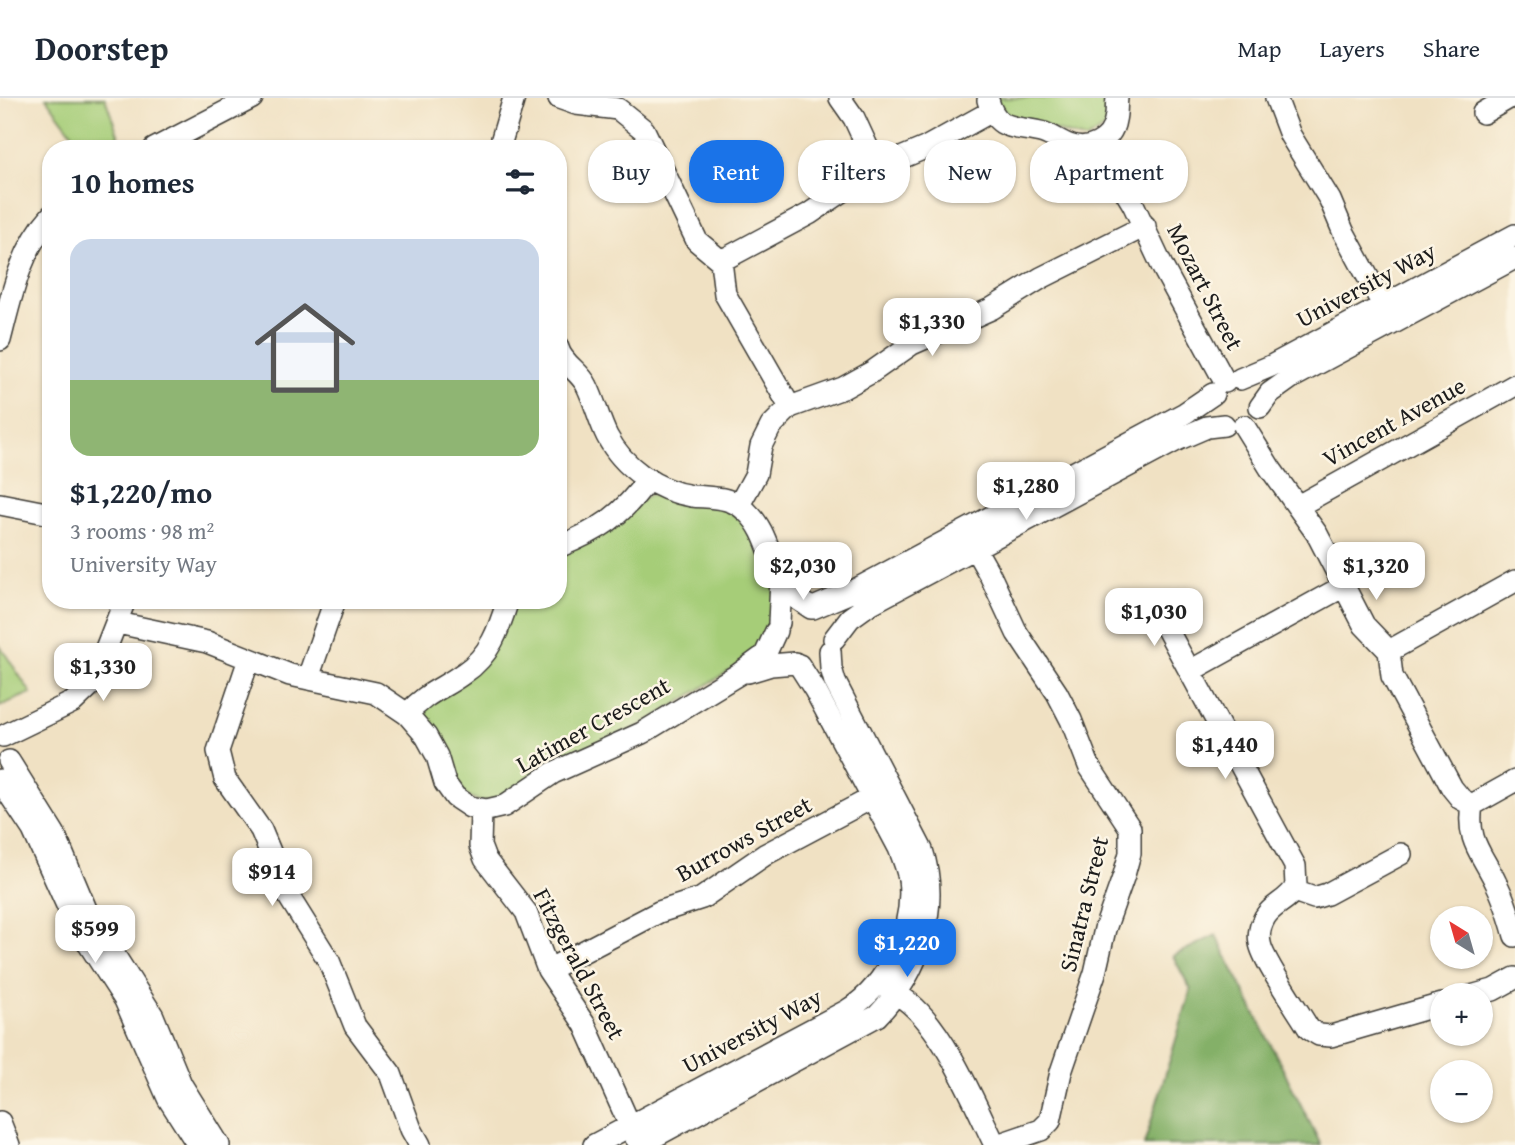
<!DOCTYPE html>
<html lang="en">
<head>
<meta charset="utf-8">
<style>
	body { margin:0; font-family:"Gentium Book Plus",serif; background:#f2f2f3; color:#1f2937; height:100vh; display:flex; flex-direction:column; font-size:26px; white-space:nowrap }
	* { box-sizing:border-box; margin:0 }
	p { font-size:23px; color:#747a83 }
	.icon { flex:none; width:38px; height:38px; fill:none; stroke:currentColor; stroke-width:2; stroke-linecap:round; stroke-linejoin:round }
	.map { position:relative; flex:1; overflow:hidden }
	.details { position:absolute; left:42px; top:42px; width:525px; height:469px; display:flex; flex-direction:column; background:#fff; border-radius:28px; box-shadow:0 2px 5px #0004 }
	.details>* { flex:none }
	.top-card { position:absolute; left:588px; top:42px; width:665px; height:63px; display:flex; gap:14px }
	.needle { width:46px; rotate:323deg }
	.tools { position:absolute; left:1430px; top:808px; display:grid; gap:14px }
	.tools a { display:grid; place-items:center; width:63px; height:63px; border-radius:50%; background:#fff; box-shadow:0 2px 5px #0004; font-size:35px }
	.price { position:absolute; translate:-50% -60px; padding:0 16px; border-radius:14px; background:#fff; color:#222; font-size:23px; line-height:46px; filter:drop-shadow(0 2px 4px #0008) }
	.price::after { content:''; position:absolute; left:50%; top:42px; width:21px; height:16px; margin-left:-10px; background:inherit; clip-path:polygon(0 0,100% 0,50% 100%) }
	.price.active { background:#1a73e8; color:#fff }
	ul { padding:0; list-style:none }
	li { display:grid; align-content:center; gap:14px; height:371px; padding:0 28px }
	li span { display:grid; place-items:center; height:217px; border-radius:21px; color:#555 }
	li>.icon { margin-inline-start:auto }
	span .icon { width:126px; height:126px; fill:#fffc; stroke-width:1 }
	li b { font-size:30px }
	h2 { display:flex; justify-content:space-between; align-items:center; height:84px; padding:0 28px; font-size:30px }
	.chip { padding:0 24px; border-radius:28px; background:#fff; box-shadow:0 2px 5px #0004; font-size:24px; line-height:63px }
	.chip.active { background:#1a73e8; color:#fff }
	header { display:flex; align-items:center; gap:42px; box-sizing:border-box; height:98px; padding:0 35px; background:#fff; border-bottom:2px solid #e0e1e3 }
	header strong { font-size:33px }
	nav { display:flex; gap:38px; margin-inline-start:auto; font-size:24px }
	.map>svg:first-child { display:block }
</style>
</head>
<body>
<header>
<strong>Doorstep</strong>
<nav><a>Map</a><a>Layers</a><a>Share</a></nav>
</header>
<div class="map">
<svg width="1515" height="1047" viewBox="0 0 1515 1047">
	<rect width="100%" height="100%" fill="#fcf5e5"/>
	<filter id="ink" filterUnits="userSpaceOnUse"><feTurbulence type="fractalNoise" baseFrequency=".0143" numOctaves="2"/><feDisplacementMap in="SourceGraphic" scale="14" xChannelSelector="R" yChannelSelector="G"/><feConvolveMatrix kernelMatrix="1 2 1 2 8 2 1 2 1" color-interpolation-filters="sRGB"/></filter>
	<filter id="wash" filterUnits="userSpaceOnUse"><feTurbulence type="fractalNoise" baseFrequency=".00686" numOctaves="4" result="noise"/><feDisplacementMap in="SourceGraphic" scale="28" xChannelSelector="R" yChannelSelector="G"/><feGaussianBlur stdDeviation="1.57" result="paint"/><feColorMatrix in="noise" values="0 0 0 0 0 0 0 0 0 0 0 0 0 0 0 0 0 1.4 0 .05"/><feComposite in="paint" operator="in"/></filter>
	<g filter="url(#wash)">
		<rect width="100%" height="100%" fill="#f0e1c3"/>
		<path fill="#a6cd78" stroke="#61744a" stroke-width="2" d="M46,0H105L119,39L103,51H84Z
			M995,0H1111L1105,29L1086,42L1009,19Z
			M659,396L715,406L746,423L777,493L763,552L654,620L508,698L481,704L461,695L425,622L426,612L515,502H558V457L649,397Z
			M0,548L31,595L0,608Z"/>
		<path fill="#84b068" stroke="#506642" stroke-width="2" d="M1216,837L1321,1047H1144L1191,892L1173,858Z"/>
	</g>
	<g filter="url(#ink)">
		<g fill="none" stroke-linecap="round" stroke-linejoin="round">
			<defs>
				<path id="minor" d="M559,0L576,6L618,11L644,32L697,143L721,163L725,196L790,309
					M840,0L854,20L877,70
					M1276,0L1290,37L1330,102L1343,133L1389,218
					M988,2C997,36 1018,27 1044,35C1053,38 1060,44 1069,47C1088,55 1112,43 1115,22C1117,15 1116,7 1117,0
					M1483,15L1509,0
					M1097,46L1133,106L1163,170L1225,284
					M154,51L252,0
					M499,51L514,0
					M721,163L809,116L877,70L925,50L992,13
					M0,242C11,200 20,152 51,118
					M558,250C562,266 580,273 587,288C595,304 599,322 607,338C623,369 657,393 692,398C712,400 732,398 747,414C770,435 770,471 790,494C796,501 804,505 811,510
					M1240,281L1271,268L1515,137
					M1260,309L1270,295L1291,280L1515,160
					M1244,328L1270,370L1317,436L1364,527L1389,553L1392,578L1452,690L1461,701L1472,707
					M0,406L51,416
					M739,407L756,376L761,348L771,328L790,309L843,290L872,274L912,246L991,211L1041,180L1145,128
					M1298,408L1515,287
					M965,433L990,477L1017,535L1057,595L1071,622L1089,668L1130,730V755L1124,777L1105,831L1095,875L1061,974L1050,1023L1041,1032L997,1047
					M558,449C600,432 622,418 648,381
					M1154,507L1295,768L1296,788C1290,802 1273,806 1265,819C1261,826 1258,836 1260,845C1262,861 1299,914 1309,931L1319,937L1331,938L1442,906
					M813,510L851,494L1185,315L1213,296
					M118,525L207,544L290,577L376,595L407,616L426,638L437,658L445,685L455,699L470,709L487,712L504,708L553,675L642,635L739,576L765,557L776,533
					M779,525L781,482
					M834,541L850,520L868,507L1179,341L1207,329L1224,327
					M1389,553L1515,483
					M249,561L218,653L225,681L261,732L289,799L329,863L355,928L391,976L411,1031L420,1047
					M1190,573L1344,488
					M748,574L771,567L795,565
					M308,580L335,502
					M407,616C428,593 441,592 464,575C490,558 499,531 508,502
					M3,638L73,604L92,586L125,502
					M9,663L54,735L88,816L153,918L181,986L219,1047
					M0,682L33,732L75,825L125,902L168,1000L198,1047
					M1472,707C1466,743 1482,755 1496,785C1505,802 1510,820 1515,838
					M1472,707L1515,683
					M481,712L480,748L485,761L526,814L548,872L585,927L635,1039
					M1294,793L1314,800L1327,796L1401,756
					M548,872L659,814L702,800L766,756L885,693
					M884,887C895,895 906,901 915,910C948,941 975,1006 995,1047
					M1471,898L1493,892L1515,880
					M0,1024L9,1047
					M594,1047L848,912C888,887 915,829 909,781C907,770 903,760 899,750L815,592L799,567
					M639,1047L877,918C919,875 941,810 922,752L835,584L831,570L830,553"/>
			</defs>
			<use href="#minor" stroke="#3c3a35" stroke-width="24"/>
			<use href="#minor" stroke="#fff" stroke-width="21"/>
		</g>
	</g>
	<g text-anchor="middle" stroke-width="5" stroke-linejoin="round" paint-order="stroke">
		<g font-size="24" fill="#1c1c1c" stroke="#fcf5e5">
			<text transform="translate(1366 187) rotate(-28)" y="8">University Way</text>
			<text transform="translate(1205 189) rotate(63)" y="8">Mozart Street</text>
			<text transform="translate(1394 324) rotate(-29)" y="8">Vincent Avenue</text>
			<text transform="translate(593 627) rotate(-29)" y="8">Latimer Crescent</text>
			<text transform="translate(744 741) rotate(-29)" y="8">Burrows Street</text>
			<text transform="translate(1084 806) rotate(-76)" y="8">Sinatra Street</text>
			<text transform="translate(579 866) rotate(62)" y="8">Fitzgerald Street</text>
			<text transform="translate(752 933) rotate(-28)" y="8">University Way</text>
		</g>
	</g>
</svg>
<div class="tools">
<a><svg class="needle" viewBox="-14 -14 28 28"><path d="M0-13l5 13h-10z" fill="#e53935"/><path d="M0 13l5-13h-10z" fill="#747a83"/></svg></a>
<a>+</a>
<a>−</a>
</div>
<b class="price" style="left:932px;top:260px">$1,330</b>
<b class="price" style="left:1026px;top:424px">$1,280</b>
<b class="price" style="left:803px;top:504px">$2,030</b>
<b class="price" style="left:1376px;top:504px">$1,320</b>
<b class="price" style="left:1154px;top:550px">$1,030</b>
<b class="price" style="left:103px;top:605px">$1,330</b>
<b class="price" style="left:1225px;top:683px">$1,440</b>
<b class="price" style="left:272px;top:810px">$914</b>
<b class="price" style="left:95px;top:867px">$599</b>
<b class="price active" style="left:907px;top:881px">$1,220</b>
<div class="top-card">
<a class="chip">Buy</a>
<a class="chip active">Rent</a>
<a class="chip">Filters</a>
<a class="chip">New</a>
<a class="chip">Apartment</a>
</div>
<section class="details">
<h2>10 homes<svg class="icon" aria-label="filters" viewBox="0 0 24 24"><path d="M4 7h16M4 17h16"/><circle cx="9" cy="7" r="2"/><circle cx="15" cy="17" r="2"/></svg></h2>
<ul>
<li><span style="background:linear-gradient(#c9d6e8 65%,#8fb573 0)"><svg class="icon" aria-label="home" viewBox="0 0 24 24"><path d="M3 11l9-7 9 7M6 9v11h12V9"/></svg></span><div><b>$1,220/mo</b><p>3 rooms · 98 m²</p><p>University Way</p></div></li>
</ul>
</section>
</div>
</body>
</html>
